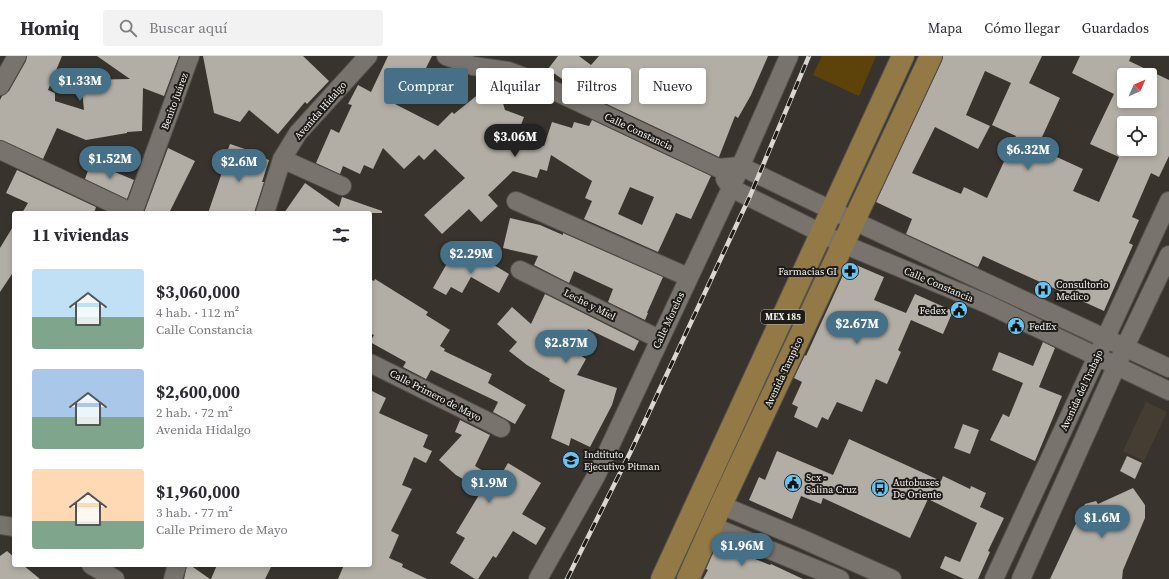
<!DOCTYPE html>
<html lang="es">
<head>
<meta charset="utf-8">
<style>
	body { margin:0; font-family:"Source Serif 4",serif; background:#f2f2f3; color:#2b2b33; height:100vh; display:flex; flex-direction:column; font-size:15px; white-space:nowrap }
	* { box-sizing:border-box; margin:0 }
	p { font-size:13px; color:#7c7c81 }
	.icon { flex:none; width:22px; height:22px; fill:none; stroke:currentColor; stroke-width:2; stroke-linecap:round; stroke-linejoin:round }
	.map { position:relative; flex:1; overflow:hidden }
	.side { position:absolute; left:12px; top:155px; width:360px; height:356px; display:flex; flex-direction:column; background:#fff; border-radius:4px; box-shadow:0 2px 6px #0003 }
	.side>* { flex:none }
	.top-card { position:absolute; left:384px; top:12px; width:380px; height:36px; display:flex; gap:8px }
	.needle { width:26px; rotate:45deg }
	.tools { position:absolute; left:1117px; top:12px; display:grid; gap:8px }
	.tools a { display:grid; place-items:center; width:40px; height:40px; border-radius:4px; background:#fff; box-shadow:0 2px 6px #0003; font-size:20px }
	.price { position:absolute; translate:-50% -34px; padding:0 9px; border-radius:14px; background:#467088; color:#fff; font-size:13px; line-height:26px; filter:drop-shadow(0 1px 2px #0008) }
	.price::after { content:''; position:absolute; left:50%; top:24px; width:12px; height:9px; margin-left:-6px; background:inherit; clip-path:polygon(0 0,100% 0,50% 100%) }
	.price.current { background:#222; color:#fff }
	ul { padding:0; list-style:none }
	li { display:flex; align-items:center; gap:12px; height:100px; padding:0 20px }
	li span { display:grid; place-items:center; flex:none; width:112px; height:80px; border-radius:4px; color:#555 }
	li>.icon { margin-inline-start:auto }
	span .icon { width:48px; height:48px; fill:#fffc; stroke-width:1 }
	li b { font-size:17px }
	h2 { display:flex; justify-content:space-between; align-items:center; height:48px; padding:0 20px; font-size:17px }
	.pill { padding:0 14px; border-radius:4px; background:#fff; box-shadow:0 2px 6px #0003; font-size:14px; line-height:36px }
	.pill.current { background:#467088; color:#fff }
	header { display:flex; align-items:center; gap:24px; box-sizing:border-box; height:56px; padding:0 20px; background:#fff; border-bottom:1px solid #e1e1e2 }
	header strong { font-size:19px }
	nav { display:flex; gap:22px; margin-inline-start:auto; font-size:14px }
	.search { width:280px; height:36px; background:#f2f2f3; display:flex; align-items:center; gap:10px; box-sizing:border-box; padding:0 14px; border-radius:4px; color:#7c7c81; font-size:15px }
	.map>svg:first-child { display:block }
</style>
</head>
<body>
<header>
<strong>Homiq</strong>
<div class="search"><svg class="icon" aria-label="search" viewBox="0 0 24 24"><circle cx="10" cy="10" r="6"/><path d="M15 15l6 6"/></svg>Buscar aquí</div>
<nav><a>Mapa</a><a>Cómo llegar</a><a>Guardados</a></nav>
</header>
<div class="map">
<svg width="1169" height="523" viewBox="0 0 1169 523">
	<rect width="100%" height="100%" fill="#38342d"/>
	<path fill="#453d31" d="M1146,346L1167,356L1144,405L1123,395Z"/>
	<path fill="#5d430a" d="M822,0H876L859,40L813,19Z"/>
	<path fill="#b2aea5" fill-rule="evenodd" d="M27,0H62L48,34L55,37V45L84,54L81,24L130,23L97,0H179L164,40L143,32L142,75L127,76V77L86,84L57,72L43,103L4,85L0,84V44L2,40L9,35L26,5Z
		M203,0H303L329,25L307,48L305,46L278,78L249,54L240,66L214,57Z
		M388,0H432L420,24L407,18L393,47L438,70L452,56L454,58L496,24L505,54L524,61L516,82L544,90L552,66L572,72L574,66L589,70L592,64L711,120L691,163L676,157L658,196L584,163L592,145L585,142L592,125L551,99L547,115L540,113L537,122L513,115L488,139L498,150L481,166L469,153L442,178L424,159L465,122L435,93L424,104L419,99L404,113L383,92L373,113L364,109L360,118L343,110L340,118L316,107L331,73L339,77L352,49L348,48L358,29L371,36ZM630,131L654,141L642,169L618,158Z
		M558,0H579L591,9L599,0H768L751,39L738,62L735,60L719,101L594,42L567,18L562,23L548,13Z
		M943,0H1042L1029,27L1060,42L1037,92L1083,113L1073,135L1099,146L1119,101L1090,88L1114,38L1072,17L1080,0H1131L1129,5L1169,24V100L1159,121L1151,117L1132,161L1139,164L1129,187L1133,189L1104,255L983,200L978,211L906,178L912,163L876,146L942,5ZM985,15L1011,27L992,69L1016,80L987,142L964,131L961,138L912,117L935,71L978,93L990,70L966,59ZM1124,19H1150V45H1124ZM1124,67H1150V93H1124Z
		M230,88L245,93L244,95L269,104L262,126H264L254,157H208L227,102L225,101Z
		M168,92L195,105L169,157H144Z
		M91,106L134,124L127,143L85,123Z
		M17,114L96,151L94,157H22L28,147L6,137Z
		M305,127L339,151L342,141L382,155V157H284Z
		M510,162L540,169L563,179V177L663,221L647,257H648L645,264L608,246L613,233L574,215L569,227L534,209L538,200L503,192Z
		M14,169V215L0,236V192Z
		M472,196L509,218L499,237L471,221L462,237L451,231L446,239L433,232L450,202L464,210Z
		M849,206L884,221L874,244L906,257L915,238L953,255L943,278L911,264L898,294L901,296L887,328L876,323L862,356L837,346L828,364L822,361L817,372L794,361L798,351L792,348L802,326L794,322L805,299L806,300Z
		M370,223L374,225L375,223L428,256L426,259L450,274L440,290L445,293L444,295L492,318L488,327L526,349L515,368L493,356L498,346L431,314L426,323L403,311L406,306L370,286L374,279L370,277Z
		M545,238L639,285L634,295L588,273L577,297L586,303L577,319L617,332L612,349L590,391L571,382L569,390L551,382L565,334L549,325L550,323L527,309L509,295L517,286L497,268L512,251L531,268Z
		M1043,286L1055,292L1039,331L1062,340L1035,405L990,384L1003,358L1009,361L1023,327L992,314L999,296L1033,310Z
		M370,334L386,342L379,357L428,379L423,391L432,395L426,407L414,401L402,429L412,433L391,475L399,479L389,502L403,508L402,511L427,523H338L344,509H370Z
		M460,364L490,379L475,410L498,424L508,407L541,427L522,458L546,472L536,489L513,475L496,502L493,500L478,523H475L450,507L465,482L456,477L482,434L456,419L439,404L462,379L455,376Z
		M963,368L979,374L970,398L954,392Z
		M849,383L941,425L943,420L970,433L971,430L986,437L980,451L1004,462L988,495L990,496L978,523H964L940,512L945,500L960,506L977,467L928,443L910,482L823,442L821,448L801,440L792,463L749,444L759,421L765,424L777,395L833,419Z
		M1127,400L1142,407L1135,423L1120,415Z
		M1133,432L1145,449V462L1123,514L1122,523H1050L1085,448L1096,445L1098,448Z
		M717,488L770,509L771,508L803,523H703L708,514L706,513Z
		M7,495L14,501V509H23L40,523H0V500Z
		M187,509H190L210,523H184Z
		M217,509H272L265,523H211Z"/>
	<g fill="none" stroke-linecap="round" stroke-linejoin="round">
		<defs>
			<path id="minor" d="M446,0L473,10L508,15L527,22L718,112L740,110L854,165L1169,312
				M0,30L17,0
				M0,94L133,157
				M282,103L342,130
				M725,123L731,132L843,188L987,248L1169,335
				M516,145L688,221
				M133,157L190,0
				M265,157L282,103L298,77L368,0
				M520,214L659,283
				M370,307L501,372
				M721,449L800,482L892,523
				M0,469L14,471
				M712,470L840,523
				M91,509L115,523
				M173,523L177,509
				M538,523L596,420L731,132L789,0
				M994,523L1169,145
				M1021,523L1125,291L1169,199"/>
			<path id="major" d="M662,523L903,0
				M688,523L721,449L931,0"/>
		</defs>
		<use href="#minor" stroke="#534f4a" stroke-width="20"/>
		<use href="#major" stroke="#534f4a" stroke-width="24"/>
		<use href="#minor" stroke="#78736c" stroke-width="18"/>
		<use href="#major" stroke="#937946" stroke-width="22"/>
		<defs>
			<path id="rail" d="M567,523L631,395L750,140L809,0"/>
		</defs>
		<use href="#rail" stroke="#d9d7d1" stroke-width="4.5"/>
		<use href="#rail" stroke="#1d1c19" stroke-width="3" stroke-dasharray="9" stroke-linecap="butt"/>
	</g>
	<defs>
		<symbol id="pharmacy-disc" viewBox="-11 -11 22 22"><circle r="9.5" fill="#68c4f0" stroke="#1d1c19"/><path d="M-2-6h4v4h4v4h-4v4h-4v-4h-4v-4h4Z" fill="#111"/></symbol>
		<symbol id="hospital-disc" viewBox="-11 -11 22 22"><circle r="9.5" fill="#68c4f0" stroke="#1d1c19"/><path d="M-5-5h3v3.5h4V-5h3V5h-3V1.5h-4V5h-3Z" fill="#111"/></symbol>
		<symbol id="civic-disc" viewBox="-11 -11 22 22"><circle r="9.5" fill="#68c4f0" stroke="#1d1c19"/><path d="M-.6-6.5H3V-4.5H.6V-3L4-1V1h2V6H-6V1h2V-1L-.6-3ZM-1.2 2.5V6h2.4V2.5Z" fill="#111"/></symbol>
		<symbol id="university-disc" viewBox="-11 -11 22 22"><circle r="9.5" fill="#68c4f0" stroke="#1d1c19"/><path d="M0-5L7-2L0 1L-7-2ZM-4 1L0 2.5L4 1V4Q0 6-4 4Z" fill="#111"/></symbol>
		<symbol id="bus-disc" viewBox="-11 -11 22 22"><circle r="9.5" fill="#68c4f0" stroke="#1d1c19"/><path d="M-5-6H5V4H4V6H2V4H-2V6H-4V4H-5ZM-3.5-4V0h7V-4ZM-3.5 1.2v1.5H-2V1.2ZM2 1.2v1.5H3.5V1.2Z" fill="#111"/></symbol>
	</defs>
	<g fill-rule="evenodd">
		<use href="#pharmacy-disc" x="840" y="205" width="20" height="20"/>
		<use href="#hospital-disc" x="1033" y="224" width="20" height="20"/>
		<use href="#civic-disc" x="949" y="244" width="20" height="20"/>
		<use href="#civic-disc" x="1006" y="260" width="20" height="20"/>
		<use href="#university-disc" x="561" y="394" width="20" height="20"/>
		<use href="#civic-disc" x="783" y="417" width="20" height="20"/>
		<use href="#bus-disc" x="870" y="422" width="20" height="20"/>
	</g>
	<g text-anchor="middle" stroke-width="4" stroke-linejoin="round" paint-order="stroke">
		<rect fill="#1d1c19" stroke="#b6b4b0" stroke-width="1" x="761" y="254" width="44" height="14" rx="3"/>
		<g font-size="9" font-weight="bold" fill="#f7f5f0">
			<text x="783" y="264">MEX 185</text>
		</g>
		<g font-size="10" fill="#f7f5f0" stroke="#1d1c19">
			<text transform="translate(174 45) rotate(-70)" y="4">Benito Juárez</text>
			<text transform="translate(320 54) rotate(-49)" y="4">Avenida Hidalgo</text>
			<text transform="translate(639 75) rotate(25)" y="4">Calle Constancia</text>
			<text transform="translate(939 228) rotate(23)" y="4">Calle Constancia</text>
			<text transform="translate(590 248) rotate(27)" y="4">Leche y Miel</text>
			<text transform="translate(668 264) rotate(-65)" y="4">Calle Morelos</text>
			<text transform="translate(783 316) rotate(-65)" y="4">Avenida Tampico</text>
			<text transform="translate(1081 334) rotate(-65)" y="4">Avenida del Trabajo</text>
			<text transform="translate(436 339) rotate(27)" y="4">Calle Primero de Mayo</text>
		</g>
		<g font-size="10" fill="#f7f5f0" stroke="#1d1c19" text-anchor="start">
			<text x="837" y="219" text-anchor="end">Farmacias GI</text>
			<text x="1056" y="232">Consultorio<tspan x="1056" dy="12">Medico</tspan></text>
			<text x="946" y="258" text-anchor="end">Fedex</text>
			<text x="1029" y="274">FedEx</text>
			<text x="584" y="402">Indtituto<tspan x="584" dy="12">Ejecutivo Pitman</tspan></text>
			<text x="806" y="425">Scx -<tspan x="806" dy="12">Salina Cruz</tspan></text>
			<text x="893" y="430">Autobuses<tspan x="893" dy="12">De Oriente</tspan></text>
		</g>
	</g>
</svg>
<div class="tools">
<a><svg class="needle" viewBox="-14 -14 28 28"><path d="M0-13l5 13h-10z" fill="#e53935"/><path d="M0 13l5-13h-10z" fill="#7c7c81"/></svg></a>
<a><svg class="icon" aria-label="locate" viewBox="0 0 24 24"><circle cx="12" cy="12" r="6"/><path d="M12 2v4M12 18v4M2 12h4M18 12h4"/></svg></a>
</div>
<b class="price" style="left:80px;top:46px">$1.33M</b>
<b class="price current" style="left:515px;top:102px">$3.06M</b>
<b class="price" style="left:1028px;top:115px">$6.32M</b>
<b class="price" style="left:110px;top:124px">$1.52M</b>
<b class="price" style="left:239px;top:127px">$2.6M</b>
<b class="price" style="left:471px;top:219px">$2.29M</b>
<b class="price" style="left:857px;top:289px">$2.67M</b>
<b class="price" style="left:566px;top:308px">$2.87M</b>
<b class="price" style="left:489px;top:448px">$1.9M</b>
<b class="price" style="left:1102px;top:483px">$1.6M</b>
<b class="price" style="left:742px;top:511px">$1.96M</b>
<div class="top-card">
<a class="pill current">Comprar</a>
<a class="pill">Alquilar</a>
<a class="pill">Filtros</a>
<a class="pill">Nuevo</a>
</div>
<section class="side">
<h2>11 viviendas<svg class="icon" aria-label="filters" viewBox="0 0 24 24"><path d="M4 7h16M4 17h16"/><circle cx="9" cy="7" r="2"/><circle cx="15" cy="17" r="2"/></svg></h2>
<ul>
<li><span style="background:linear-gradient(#bfe0f5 60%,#7fa58c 0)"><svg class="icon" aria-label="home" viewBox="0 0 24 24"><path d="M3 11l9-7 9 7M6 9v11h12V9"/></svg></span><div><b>$3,060,000</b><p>4 hab. · 112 m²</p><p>Calle Constancia</p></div></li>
<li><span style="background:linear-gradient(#a9c7e8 60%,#7fa58c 0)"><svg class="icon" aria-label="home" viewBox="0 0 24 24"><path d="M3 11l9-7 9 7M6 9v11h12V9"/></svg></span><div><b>$2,600,000</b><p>2 hab. · 72 m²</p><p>Avenida Hidalgo</p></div></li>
<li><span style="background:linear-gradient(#ffd9b3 65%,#7fa58c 0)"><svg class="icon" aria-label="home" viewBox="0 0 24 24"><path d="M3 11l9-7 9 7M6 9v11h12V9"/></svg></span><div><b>$1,960,000</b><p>3 hab. · 77 m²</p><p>Calle Primero de Mayo</p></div></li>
</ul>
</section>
</div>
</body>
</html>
